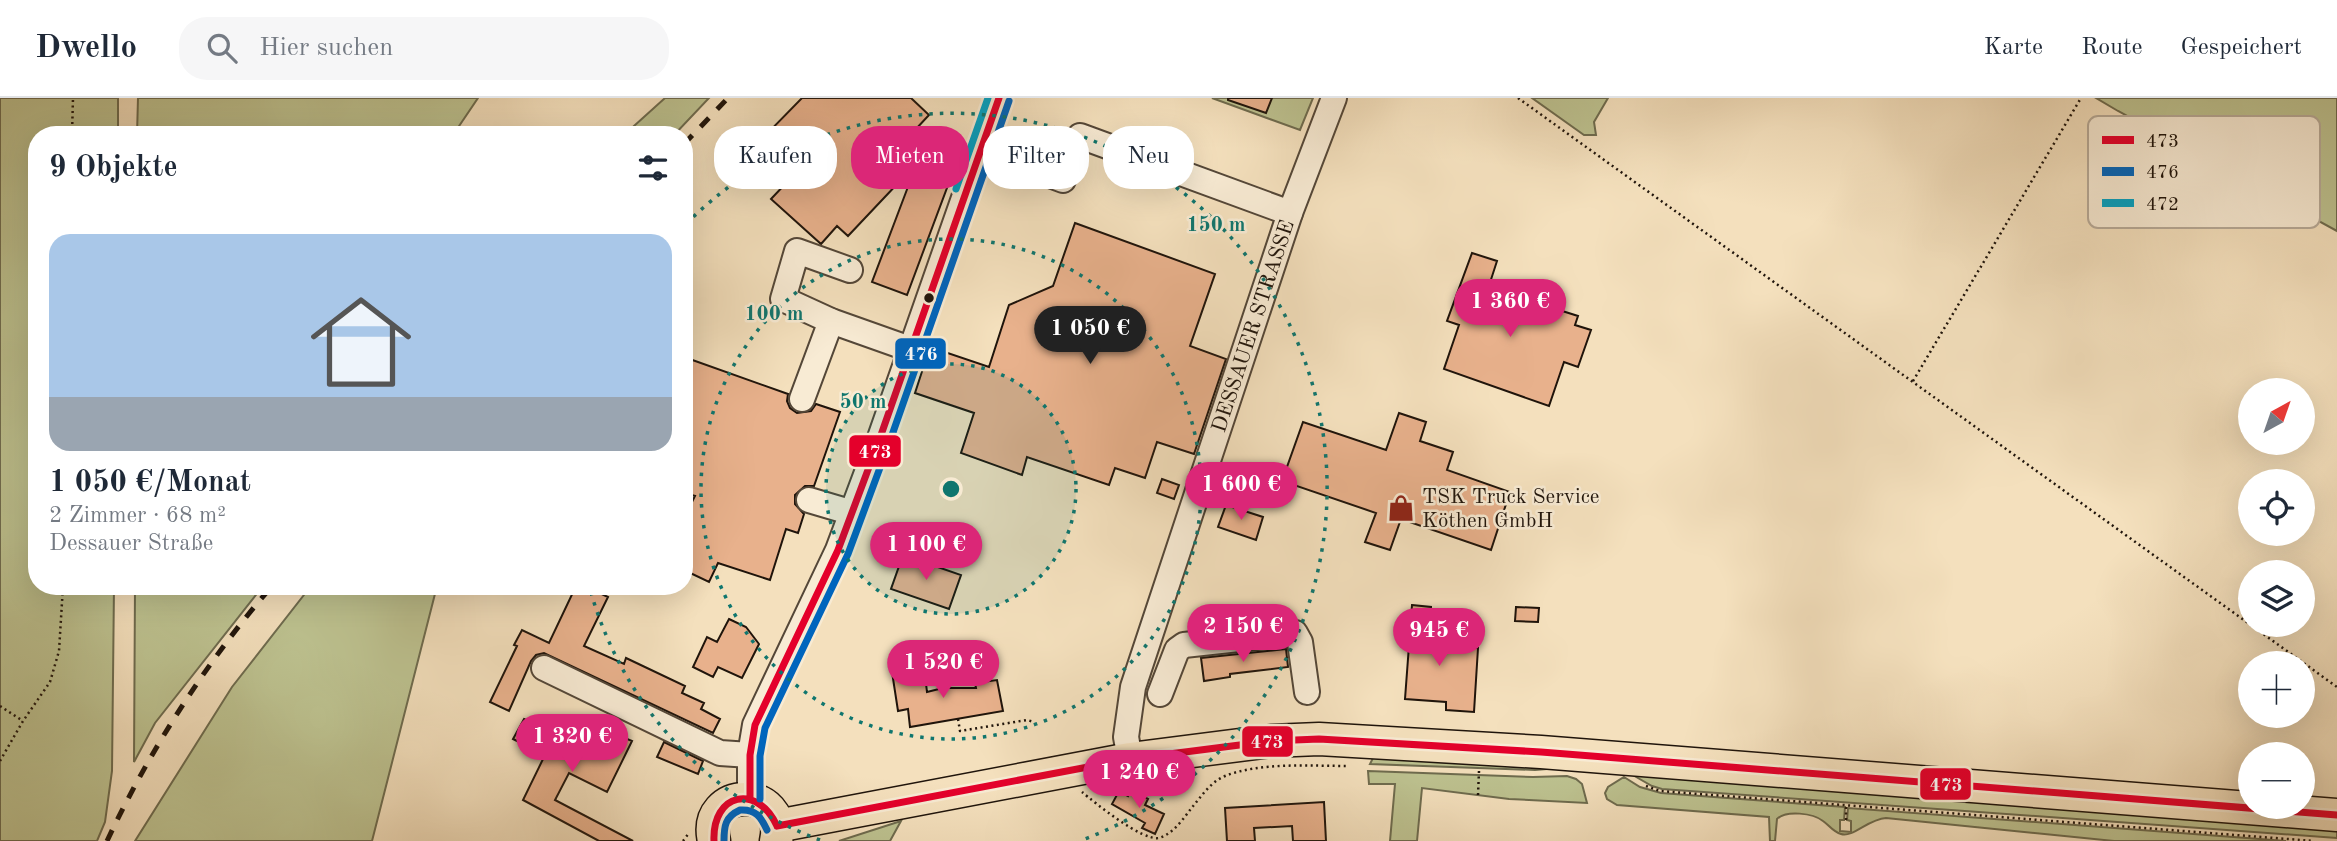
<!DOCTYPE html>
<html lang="de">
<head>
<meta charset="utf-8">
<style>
	body { margin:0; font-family:"Old Standard TT",serif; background:#f6f6f7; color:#1f2937; height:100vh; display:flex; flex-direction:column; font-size:26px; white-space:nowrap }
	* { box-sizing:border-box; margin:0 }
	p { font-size:23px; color:#747a83 }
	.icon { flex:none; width:38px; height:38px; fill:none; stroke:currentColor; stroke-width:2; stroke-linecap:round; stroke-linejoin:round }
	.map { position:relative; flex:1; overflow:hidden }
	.panel { position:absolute; left:28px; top:28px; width:665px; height:469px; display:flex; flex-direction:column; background:#fff; border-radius:28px; box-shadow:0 7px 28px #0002 }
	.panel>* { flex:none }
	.guide { position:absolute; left:714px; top:28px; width:665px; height:63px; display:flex; gap:14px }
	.needle { width:46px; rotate:40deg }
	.buttons { position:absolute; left:2238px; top:280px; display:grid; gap:14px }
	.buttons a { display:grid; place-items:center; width:77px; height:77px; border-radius:50%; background:#fff; box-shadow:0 7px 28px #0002; font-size:35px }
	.price { position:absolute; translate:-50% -60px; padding:0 16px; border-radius:24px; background:#db2777; color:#fff; font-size:23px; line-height:46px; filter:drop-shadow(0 2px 4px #0008) }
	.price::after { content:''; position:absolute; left:50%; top:42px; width:21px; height:16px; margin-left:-10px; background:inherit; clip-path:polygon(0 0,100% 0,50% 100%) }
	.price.on { background:#222; color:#fff }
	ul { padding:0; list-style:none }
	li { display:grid; align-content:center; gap:14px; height:371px; padding:0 21px }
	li+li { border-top:2px solid #e0e1e3 }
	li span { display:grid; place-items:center; height:217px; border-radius:21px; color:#555 }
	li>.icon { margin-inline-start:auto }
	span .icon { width:126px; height:126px; fill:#fffc; stroke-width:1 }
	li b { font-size:30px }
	h2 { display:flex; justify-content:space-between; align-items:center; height:84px; padding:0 21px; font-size:30px }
	.pill { padding:0 24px; border-radius:28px; background:#fff; box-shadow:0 7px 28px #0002; font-size:24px; line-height:63px }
	.pill.on { background:#db2777; color:#fff }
	header { display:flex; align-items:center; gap:42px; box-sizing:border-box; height:98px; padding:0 35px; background:#fff; border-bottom:2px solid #e0e1e3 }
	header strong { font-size:33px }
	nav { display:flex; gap:38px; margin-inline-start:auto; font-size:24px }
	.search { width:490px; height:63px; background:#f6f6f7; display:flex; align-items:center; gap:18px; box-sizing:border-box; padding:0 24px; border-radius:28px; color:#747a83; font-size:26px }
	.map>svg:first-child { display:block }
</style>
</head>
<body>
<header>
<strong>Dwello</strong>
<div class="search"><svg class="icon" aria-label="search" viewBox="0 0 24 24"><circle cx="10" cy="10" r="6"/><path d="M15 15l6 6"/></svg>Hier suchen</div>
<nav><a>Karte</a><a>Route</a><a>Gespeichert</a></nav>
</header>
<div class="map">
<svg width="2337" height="743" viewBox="0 0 2337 743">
	<rect width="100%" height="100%" fill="#f4e0bd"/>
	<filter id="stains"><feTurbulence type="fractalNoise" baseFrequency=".00286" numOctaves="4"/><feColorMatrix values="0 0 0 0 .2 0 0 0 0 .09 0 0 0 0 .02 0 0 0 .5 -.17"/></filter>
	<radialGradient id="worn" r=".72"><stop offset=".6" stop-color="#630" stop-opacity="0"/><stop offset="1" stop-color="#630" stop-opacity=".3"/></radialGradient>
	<path fill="#bdc290" stroke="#6e6b4e" stroke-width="2" d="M0,0H118V37H37V488H114L112,673L105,724L97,743H0Z
		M138,0H478L453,37H137Z
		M665,0H709L674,37H624Z
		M1212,0H1313L1300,32Z
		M1532,0H1608L1594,24L1596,37H1584Z
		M2096,0H2337V133L2118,13Z
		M135,488H263L155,625L134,664Z
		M311,488H437L372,743H135L232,589Z
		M1375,656L1559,670L1535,672L1370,666Z
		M1368,673L1533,679L1567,678L1576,681L1582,686L1587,705L1509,701L1422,690L1417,743H1390L1395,686H1369Z
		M1631,676L2337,725V740L1662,691L1652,688Z
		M1624,679L1640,689L1661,695L1845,709L1844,722H1840V733L1851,734V723L1847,722L1848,710L2286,743H2114L1886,720C1868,721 1853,740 1841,736C1833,734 1829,727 1823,723C1813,715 1786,712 1777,721L1775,743H1770L1769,719L1617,707L1607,701L1605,695L1608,689Z
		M901,723L890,743H839Z"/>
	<path fill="#e8b18c" stroke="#1f140b" stroke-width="2" d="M802,0H911L929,17L901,47L928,74L938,47L960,55L907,197L872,184L917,65L848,138L837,128L821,146L771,101L789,82L754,49Z
		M1228,0H1272L1266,15L1228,2Z
		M1075,125L1215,176L1190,248L1226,261L1194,356L1157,344L1145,380L1115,370L1109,387L1027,359L1022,377L961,355L974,315L915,295L930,249L989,269L1009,207L1053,188Z
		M1472,155L1497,163L1486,197L1553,220L1556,211L1578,218L1575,227L1591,232L1578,269L1564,264L1549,308L1444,271L1459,227L1447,223Z
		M684,259L788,296L787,303L790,310L797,315L811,313L816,306L840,314L814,388H805L795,397V406L804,416L798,435L786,431L770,482L718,465L709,484L684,472V420L695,398L684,395Z
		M1399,315L1426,324L1420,343L1453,354L1447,372L1510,394L1491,452L1401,421L1390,452L1365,444L1376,415L1282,383L1303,324L1386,352Z
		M1162,381L1179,387L1174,401L1157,395Z
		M1226,407L1263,419L1256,442L1218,429Z
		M903,457L961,477L949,511L891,491Z
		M576,488H585L608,499L584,548L624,566L626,560L685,588L682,595L704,605L701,611L720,621L713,635L544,555L536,557L531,563L509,613L490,604L517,548L514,547L522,532L549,545Z
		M1412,507L1431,509L1429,545L1478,550L1474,614L1446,612V604L1405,601Z
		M1516,509L1539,510L1538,524L1515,523Z
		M729,521L746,529L759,546L742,580L718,569L713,579L693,569L707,539L717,544Z
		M1286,551L1288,569L1230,576V579L1204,583L1201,560Z
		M911,572L912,577H925L927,594L943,590H976L975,585L997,582L1003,613L910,629L908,611L898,613L892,574Z
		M524,621L592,657L604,631L632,643L607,694L569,675L555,702L633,743H599L523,702L545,657L513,641Z
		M664,644L703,663L698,676L657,659Z
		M1131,692L1148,701L1145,707L1164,716L1155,736L1142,730L1145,725L1112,706L1119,693L1128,698Z
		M1324,704L1326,743H1293L1292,728L1254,730L1255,743H1227L1225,710Z"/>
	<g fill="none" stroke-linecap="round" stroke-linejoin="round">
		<defs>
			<g id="minor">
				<path d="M981,51L1063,82L1080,38L1290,115"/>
				<path d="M850,172L797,153L783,201L831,223L910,251"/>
				<path d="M802,301L831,223"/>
				<path d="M809,402L853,415"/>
				<path d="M544,570L720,655L750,657"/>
				<path d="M1160,596L1177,552L1184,547L1295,535L1300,544L1307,594"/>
				<path id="s1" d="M1130,661L1126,639L1133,589L1290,115L1334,0"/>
				<path d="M750,701V657L755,627L838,452L881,337L999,0"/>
			</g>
			<path id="major" d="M777,728L1130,661L1271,643L1319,641L1541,654L2337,717
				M714,743C701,687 789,687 776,743"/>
		</defs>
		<use href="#minor" stroke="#544738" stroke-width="28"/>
		<use href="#major" stroke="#1f140b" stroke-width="35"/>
		<path stroke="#1f140b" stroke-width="2.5" stroke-dasharray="2 3.5" stroke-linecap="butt" d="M1518,0L2337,589
			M72,37L73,0
			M1913,283L2081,0
			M0,608L23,623
			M958,621L960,633L1027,622L1034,624
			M0,663L23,623L50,584L59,553L63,488
			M1646,688L1660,693L2314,743
			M1082,694C1095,705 1142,743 1159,740C1175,735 1184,719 1194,707C1203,696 1211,684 1225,678C1260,664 1311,668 1349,668
			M1478,697L1479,673
			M1846,722V706
			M683,743L689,735"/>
		<use href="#minor" stroke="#f8ebd4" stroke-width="24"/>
		<use href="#major" stroke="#f4e0bd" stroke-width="32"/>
		<path stroke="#1f140b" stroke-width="5" stroke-dasharray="12 12" stroke-linecap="butt" d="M684,46L728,0
			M107,743C150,652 206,564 272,488"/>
		<defs>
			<path id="bus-1" d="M750,701V657L755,627L838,452L881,337L999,0
				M777,728L1130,661L1271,643L1319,641L1541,654L2337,717
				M714,743C712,695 757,685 777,728"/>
			<path id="bus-2" d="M760,701V658L765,630L848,456L891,340L1009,3
				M724,743C724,728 725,719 740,712C756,711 761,719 767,732"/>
			<path id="bus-3" d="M956,91L988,0"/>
		</defs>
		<use href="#bus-1" stroke="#f8ebd4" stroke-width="12"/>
		<use href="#bus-2" stroke="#f8ebd4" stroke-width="12"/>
		<use href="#bus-3" stroke="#f8ebd4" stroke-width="12"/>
		<use href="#bus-1" stroke="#e4002b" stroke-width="7"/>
		<use href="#bus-2" stroke="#0065bd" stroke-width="7"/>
		<use href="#bus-3" stroke="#02a2c4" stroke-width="7"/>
	</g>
	<circle cx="951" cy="391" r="125" fill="#0f766e" fill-opacity=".12"/>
	<g fill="none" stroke="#0f766e" stroke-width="3.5" stroke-dasharray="3.5 7">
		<circle cx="951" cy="391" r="125"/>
		<circle cx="951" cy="391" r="250"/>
		<path d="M820 742A375 375 0 0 1 590 491M686 126A375 375 0 1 1 1082 742"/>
	</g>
	<defs>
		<symbol id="shop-bare" viewBox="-9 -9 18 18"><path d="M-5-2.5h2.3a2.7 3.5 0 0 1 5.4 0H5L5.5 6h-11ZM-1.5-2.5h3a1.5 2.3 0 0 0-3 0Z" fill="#8f2418" stroke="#f8ebd4" stroke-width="2.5" paint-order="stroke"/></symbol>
	</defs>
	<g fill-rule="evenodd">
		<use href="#shop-bare" x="1382" y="391" width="38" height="38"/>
	</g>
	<circle fill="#1f140b" stroke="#f8ebd4" stroke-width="2.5" cx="929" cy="200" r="6"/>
	<g text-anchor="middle" stroke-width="5" stroke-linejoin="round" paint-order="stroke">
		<g font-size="21" fill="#1f140b" stroke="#f8ebd4">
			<text dy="7" stroke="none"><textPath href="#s1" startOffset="453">DESSAUER STRASSE</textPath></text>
		</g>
		<g font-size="21" fill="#1f140b" stroke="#f8ebd4" text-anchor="start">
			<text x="1422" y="405">TSK Truck Service<tspan x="1422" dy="24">Köthen GmbH</tspan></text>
		</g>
	</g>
	<rect x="2088" y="18" width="232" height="112" rx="10" fill="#f8ebd4" stroke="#b7aa98" stroke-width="2"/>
	<rect x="2102" y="38" width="32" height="8" fill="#e4002b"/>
	<rect x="2102" y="69" width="32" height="9" fill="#0065bd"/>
	<rect x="2102" y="101" width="32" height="8" fill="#02a2c4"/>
	<g font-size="19" fill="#1f140b">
		<text x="2146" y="49">473</text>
		<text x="2146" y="80">476</text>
		<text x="2146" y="112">472</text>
	</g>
	<circle cx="951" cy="391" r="10" fill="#0f766e" stroke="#f8ebd4" stroke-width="3.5"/>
	<g font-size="21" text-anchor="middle" font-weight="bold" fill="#0f766e" stroke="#f8ebd4" stroke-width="5" stroke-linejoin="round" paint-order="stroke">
		<text x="1216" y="133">150 m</text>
		<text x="774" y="222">100 m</text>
		<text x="863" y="310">50 m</text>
	</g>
	<g stroke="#f8ebd4" stroke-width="2.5">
		<rect x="894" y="239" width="53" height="33" rx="7" fill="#0065bd"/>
		<rect x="848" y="336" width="54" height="34" rx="7" fill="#e4002b"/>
		<rect x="1241" y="627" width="53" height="33" rx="7" fill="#e4002b"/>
		<rect x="1919" y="669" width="53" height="34" rx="7" fill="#e4002b"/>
	</g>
	<g font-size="19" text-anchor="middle" font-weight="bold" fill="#fff">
		<text x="921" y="262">476</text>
		<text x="875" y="360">473</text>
		<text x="1267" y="650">473</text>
		<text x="1946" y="693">473</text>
	</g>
	<rect width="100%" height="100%" filter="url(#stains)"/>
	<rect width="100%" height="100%" fill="url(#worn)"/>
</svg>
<div class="buttons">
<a><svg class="needle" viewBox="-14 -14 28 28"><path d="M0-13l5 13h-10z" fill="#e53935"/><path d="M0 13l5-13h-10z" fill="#747a83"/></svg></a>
<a><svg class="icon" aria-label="locate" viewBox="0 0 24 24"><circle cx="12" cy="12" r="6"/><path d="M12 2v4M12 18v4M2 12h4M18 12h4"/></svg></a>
<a><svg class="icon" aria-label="layers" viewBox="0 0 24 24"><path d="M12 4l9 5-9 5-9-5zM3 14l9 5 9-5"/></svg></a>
<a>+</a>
<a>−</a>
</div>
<b class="price" style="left:1510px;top:241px">1 360 €</b>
<b class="price on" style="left:1090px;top:268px">1 050 €</b>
<b class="price" style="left:1241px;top:424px">1 600 €</b>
<b class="price" style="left:926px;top:484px">1 100 €</b>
<b class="price" style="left:1243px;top:566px">2 150 €</b>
<b class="price" style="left:1439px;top:570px">945 €</b>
<b class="price" style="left:943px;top:602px">1 520 €</b>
<b class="price" style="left:572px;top:676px">1 320 €</b>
<b class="price" style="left:1139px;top:712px">1 240 €</b>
<div class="guide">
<a class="pill">Kaufen</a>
<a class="pill on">Mieten</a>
<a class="pill">Filter</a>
<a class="pill">Neu</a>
</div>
<section class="panel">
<h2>9 Objekte<svg class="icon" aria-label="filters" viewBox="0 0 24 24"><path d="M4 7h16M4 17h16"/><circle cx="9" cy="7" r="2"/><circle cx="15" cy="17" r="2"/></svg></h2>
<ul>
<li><span style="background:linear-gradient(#a9c7e8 75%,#9aa5b1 0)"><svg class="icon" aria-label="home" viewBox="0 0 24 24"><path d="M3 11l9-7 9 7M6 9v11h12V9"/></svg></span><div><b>1 050 €/Monat</b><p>2 Zimmer · 68 m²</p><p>Dessauer Straße</p></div></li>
</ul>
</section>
</div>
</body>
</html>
